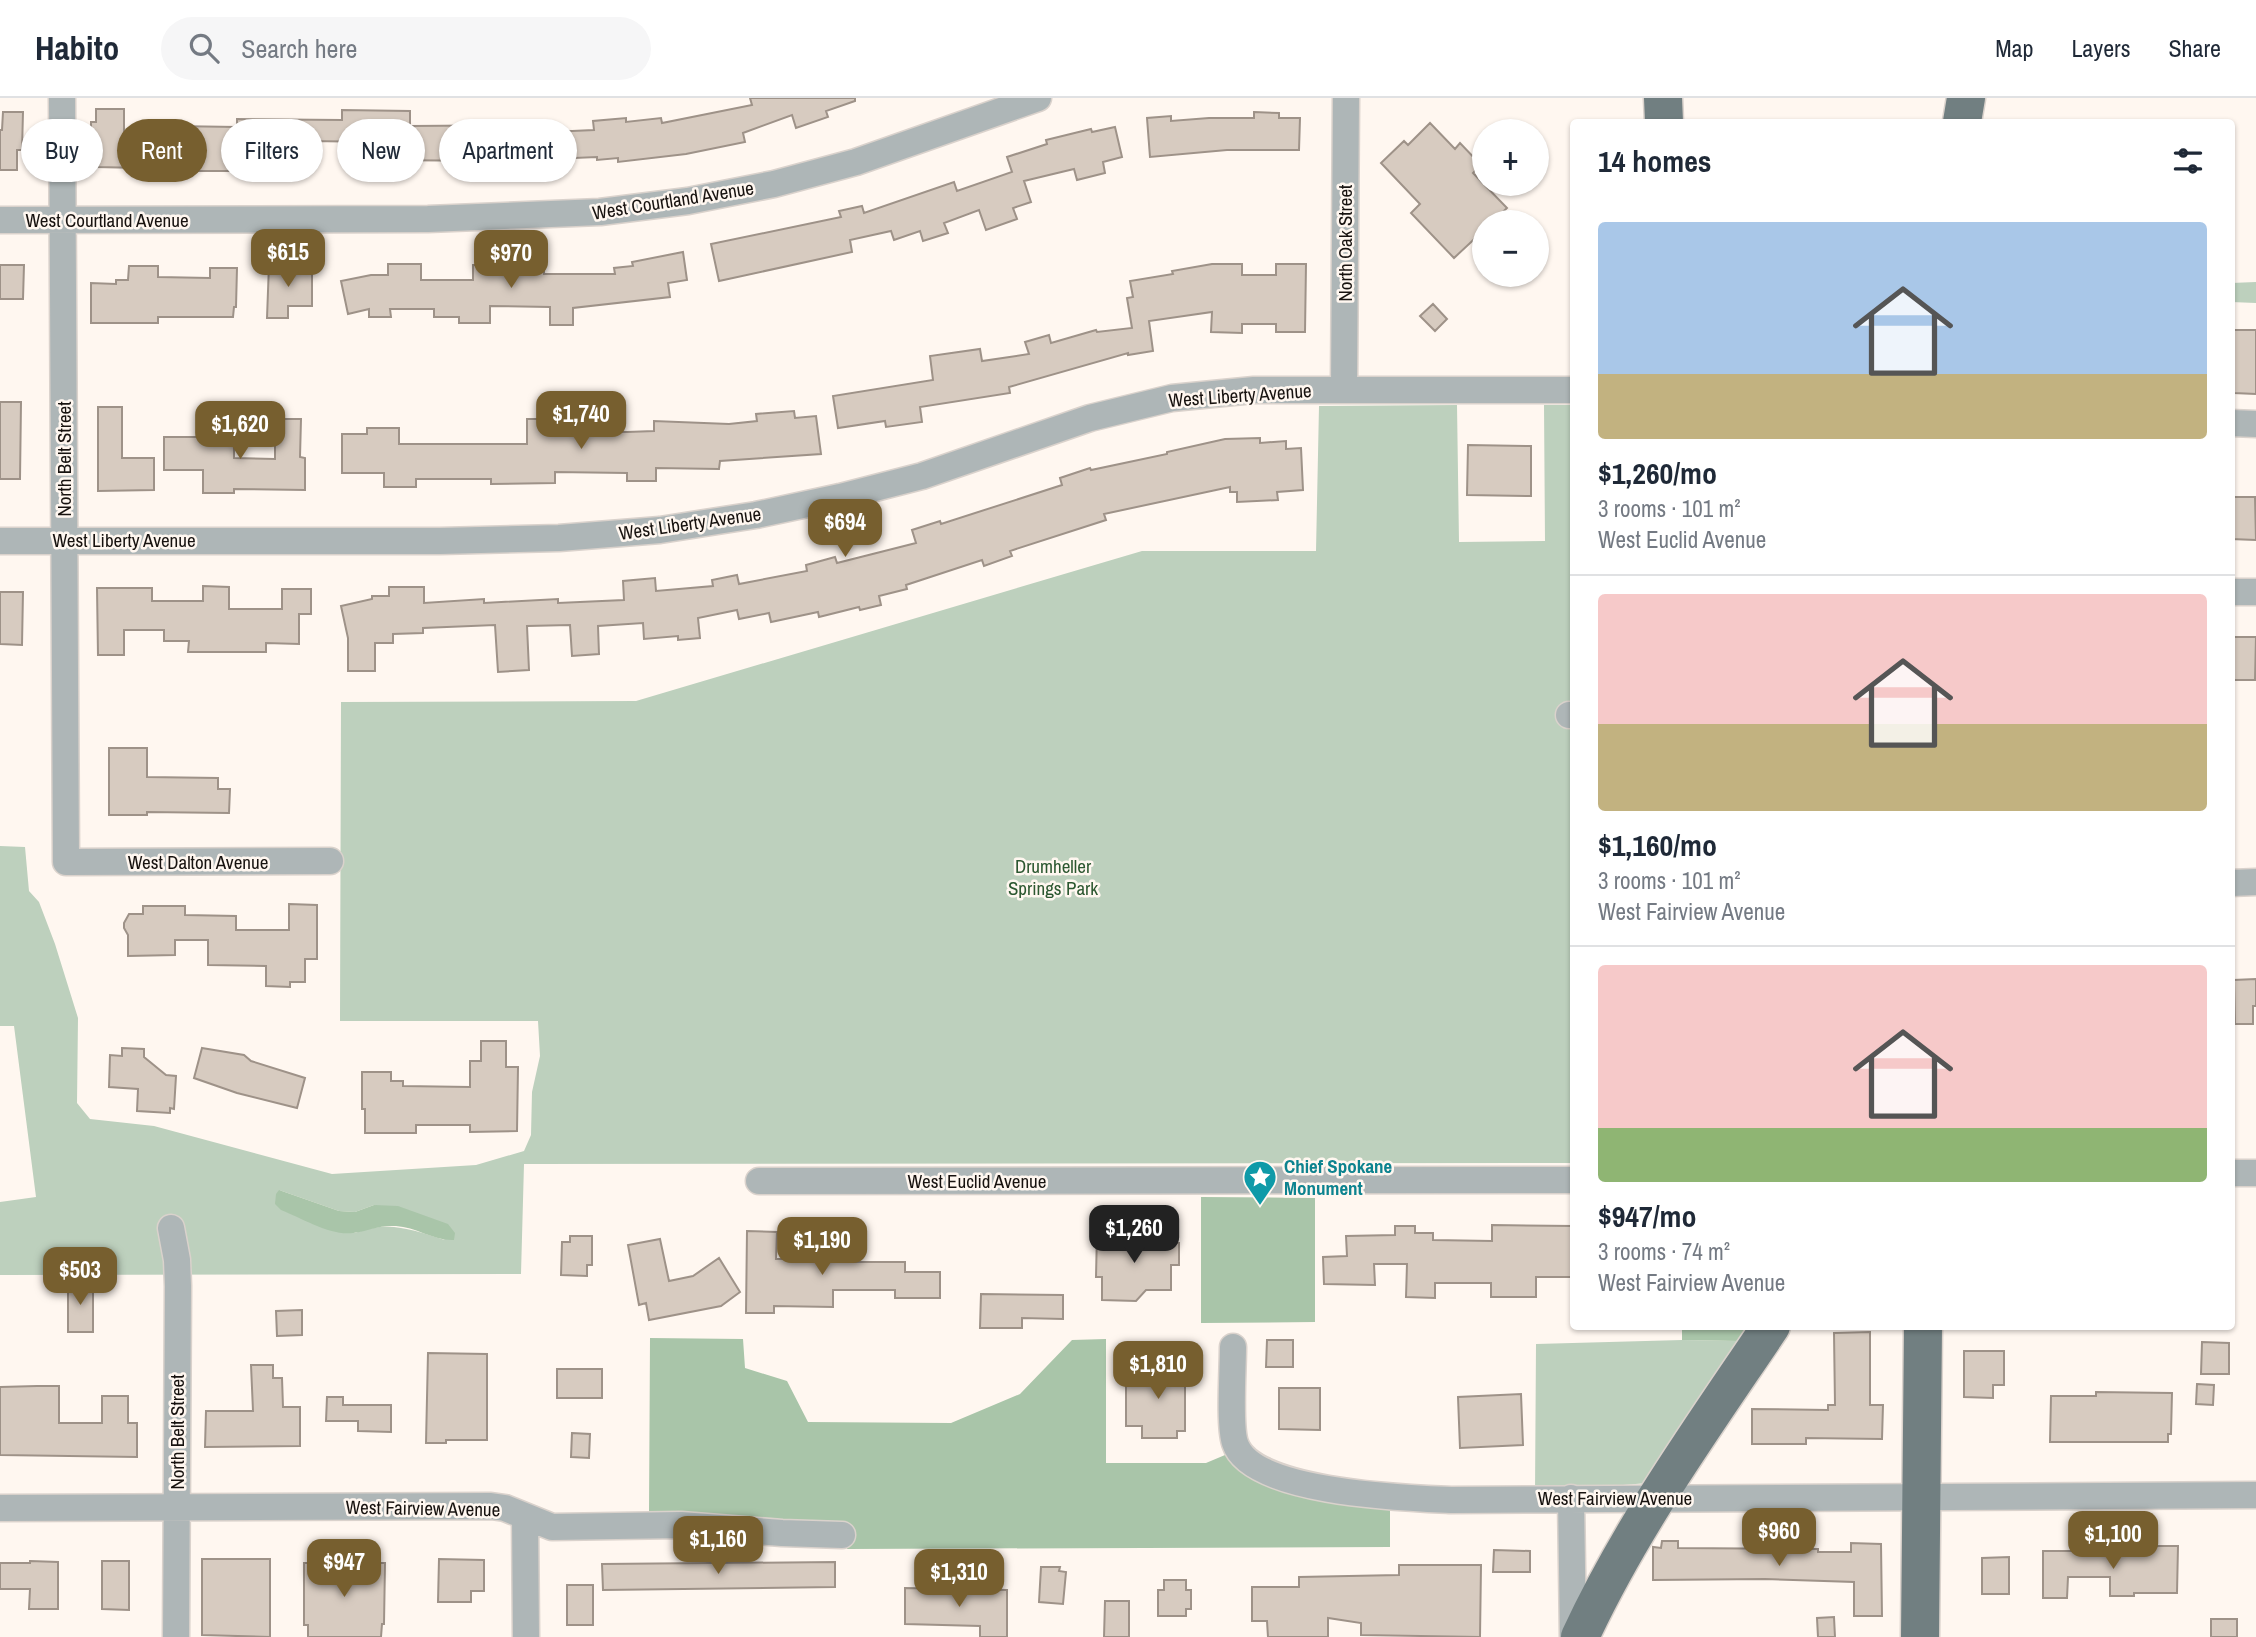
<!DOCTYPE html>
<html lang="en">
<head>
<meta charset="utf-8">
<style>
	body { margin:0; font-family:"Archivo Narrow",sans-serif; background:#f6f6f7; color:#1f2937; height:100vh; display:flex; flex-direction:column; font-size:26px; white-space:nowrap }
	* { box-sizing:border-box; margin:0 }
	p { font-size:23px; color:#747a83 }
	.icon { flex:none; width:38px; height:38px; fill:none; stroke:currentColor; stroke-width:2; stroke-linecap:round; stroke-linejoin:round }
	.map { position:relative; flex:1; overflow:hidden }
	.drawer { position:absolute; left:1570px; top:21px; width:665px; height:1211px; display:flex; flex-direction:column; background:#fff; border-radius:7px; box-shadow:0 2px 5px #0004 }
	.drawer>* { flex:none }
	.guide { position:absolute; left:21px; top:21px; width:665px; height:63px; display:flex; gap:14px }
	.fabs { position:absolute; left:1472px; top:21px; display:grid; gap:14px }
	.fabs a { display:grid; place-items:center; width:77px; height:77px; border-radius:50%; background:#fff; box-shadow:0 2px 5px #0004; font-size:35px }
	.price { position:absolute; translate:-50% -60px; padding:0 16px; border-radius:14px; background:#775f2f; color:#fff; font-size:23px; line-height:46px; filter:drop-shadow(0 2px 4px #0008) }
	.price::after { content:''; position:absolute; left:50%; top:42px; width:21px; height:16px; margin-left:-10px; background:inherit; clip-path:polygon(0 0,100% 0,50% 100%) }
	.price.current { background:#222; color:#fff }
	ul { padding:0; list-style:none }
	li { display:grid; align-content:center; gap:14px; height:371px; padding:0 28px }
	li+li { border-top:2px solid #e0e1e3 }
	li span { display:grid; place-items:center; height:217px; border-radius:7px; color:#555 }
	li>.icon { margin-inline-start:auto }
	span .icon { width:126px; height:126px; fill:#fffc; stroke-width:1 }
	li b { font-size:30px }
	h2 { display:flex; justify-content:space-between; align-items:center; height:84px; padding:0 28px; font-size:30px }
	.tag { padding:0 24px; border-radius:32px; background:#fff; box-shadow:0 2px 5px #0004; font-size:24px; line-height:63px }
	.tag.current { background:#775f2f; color:#fff }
	header { display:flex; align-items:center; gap:42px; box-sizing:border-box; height:98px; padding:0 35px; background:#fff; border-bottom:2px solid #e0e1e3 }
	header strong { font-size:33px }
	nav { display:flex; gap:38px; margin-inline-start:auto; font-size:24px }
	.search { width:490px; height:63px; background:#f6f6f7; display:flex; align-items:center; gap:18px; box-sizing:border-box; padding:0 24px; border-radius:38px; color:#747a83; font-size:26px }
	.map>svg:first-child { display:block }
</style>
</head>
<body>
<header>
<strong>Habito</strong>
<div class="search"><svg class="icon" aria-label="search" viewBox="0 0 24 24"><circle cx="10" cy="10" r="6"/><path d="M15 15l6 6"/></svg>Search here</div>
<nav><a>Map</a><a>Layers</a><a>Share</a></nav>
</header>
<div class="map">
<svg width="2256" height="1539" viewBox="0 0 2256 1539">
	<rect width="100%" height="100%" fill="#fff7f0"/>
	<path fill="#bdd0bd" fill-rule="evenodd" d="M2256,184V205L2231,204V185Z
		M1457,307L1459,444L1545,443L1544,307H1573V1065L524,1066L521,1176L0,1177V1104L36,1099L14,928H0V748L25,749L29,793L39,804L55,846L78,920L77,1005L90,1021L154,1028L332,1076L476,1067L524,1053L531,1037L532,994L540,958L538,923H340L341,604L636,603L1142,453H1316L1319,308ZM279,1092L339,1113L355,1114L374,1107L445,1142C411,1132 390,1122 355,1135Z
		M1682,1242L1738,1243L1648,1385L1535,1394L1536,1246Z"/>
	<path fill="#a9c5a9" d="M279,1092L339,1113L355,1114L374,1107L398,1108L448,1126L455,1135L454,1142C434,1143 416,1129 396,1128C378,1127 369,1133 353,1135C330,1138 302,1120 281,1112L275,1106L276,1096Z
		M1201,1099L1315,1100V1224L1201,1225Z
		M1682,1229H1749L1738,1243L1682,1242Z
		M650,1240L743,1241L745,1270L787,1283L808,1324L951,1325L1020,1296L1072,1242L1106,1241V1365H1206L1225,1357L1241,1372L1288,1390L1390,1412V1449L847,1451L845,1428L649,1417Z"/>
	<path fill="#d7cbc0" stroke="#9e9288" stroke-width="2" d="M750,0H855V3L826,13L828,19L796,30L792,17L743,35L745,44L686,56L618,64V60L597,62V59L503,63L379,62V44L310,43V73H283V61H232V73H173L142,72V70L96,69V46H91V24H96V11H124V35L173,36V28L237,29V21L342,22V12L410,13V28L550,27V34L594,32L593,23L626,20V24L661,20L662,25L752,7Z
		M3,14H23L22,52H17V72H0V32H2Z
		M1254,14L1279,15V20H1300L1299,52H1227L1150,59L1147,20L1171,18V23L1209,20H1254Z
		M1430,25L1455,51L1460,45L1481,67L1473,75L1507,110L1492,124H1484V132L1454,160L1411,115L1420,106L1381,65L1404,43L1408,47Z
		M1115,29L1122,59L1103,64L1105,75L1077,82L1074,71L1024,83L1031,104L1013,110L1017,121L986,132L979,112L944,125L948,135L923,143L920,133L894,142L891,133L850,142L852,154L719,183L711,146L841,119L839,113L862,108L864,115L954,84L957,93L1012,74L1007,59L1047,46L1046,42L1091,31L1092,34Z
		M683,154L687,182L668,185L670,199L573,210V227H550V209L490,208V225H459V219H434V211H390L391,219H369V211L348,216L341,183L371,177H388V166H421V182H473V167H500L499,172L544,173V176H615L614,170L633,168L632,164Z
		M269,166L312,170V208H288V220H267Z
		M1212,166H1242V177H1276V166H1306L1305,234H1276V226H1242V235L1211,234L1212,214L1149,223L1153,253L1128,257V255L1009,289L1010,295L920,309L922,324L886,329L885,323L838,330L833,298L933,282L930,258L980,251L982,263L1029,256L1025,244L1049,237L1051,245L1096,232L1097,234L1132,230L1127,200L1133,199L1130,183L1173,176L1172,173Z
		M0,167H24L23,201H0Z
		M129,168H158V179L210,180V170H237L236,209H234L233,219H158V225H91V185L116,186V182H128Z
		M1433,206L1447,221L1435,233L1420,218Z
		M2234,232H2256V296L2234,295Z
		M0,304H21L20,381H0Z
		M98,309H122V360H154V392L98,393Z
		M794,313L795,320L816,318L821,356L720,363L719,371L656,370V383H627V375L555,374V385L491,386V381H416V389H384V375H342V336H367V330H399V346H527V321H570V333L627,334L654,333V323L729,326L757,323L756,316Z
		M275,321H301L300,359L305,360V392L234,391V395H203V372H164V339H203V333H234V360L275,361Z
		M1260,340V345L1286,343V351L1301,350L1303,392L1277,394L1278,402L1237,404V394H1230V389L1104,416L1106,422L1010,453L1012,458L984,468L982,462L906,487L907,491L879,498L881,507L860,512L859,509L819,519L818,514L771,524L769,515L739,521L737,512L698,520L700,540L678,542V538L644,541L643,525L598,528L599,556L572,558L570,527L527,528L529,572L498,574L495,527L423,530V535L393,536V545H375V573H348V540L341,508L372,501V498H389V489H424V505L484,501V505L558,501V505L624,502L623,483L655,480L656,493L713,488L712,482L737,477L739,486L807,473L806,467L835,459L837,465L916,445L912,432L940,423L941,426L1062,387L1060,380L1090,370L1091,372L1167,356V354L1225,341Z
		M1468,347L1531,348V398L1467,397Z
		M2231,399H2255L2256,442L2231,441Z
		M203,488L229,489V511H282V491H311V516H299V546L266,545V554H188L189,543H164V532H124V557H98L97,490H152V503H203Z
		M0,494H23L22,547L0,546Z
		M2231,539H2256L2255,582H2231Z
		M109,650H147V679L218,680V691H230L229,715L147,714V717H109Z
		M289,806L317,807V861H305V884H290V889L266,888V868L208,867V842H175V857L128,858V837L124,830V825L129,816H143V808H185V817L236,818V832H289Z
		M2256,881V908H2253V926H2235L2234,882Z
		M481,943H506V969H518L517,1033L470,1034V1027H416V1035H365V1011H362V974H391V983H403V988L470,989V963H481Z
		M122,950L144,951V959L166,977L176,978L174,1011L170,1010V1015L137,1013L138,991L109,989L110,957L122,958Z
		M202,950L244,957L251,963L305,980L297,1010L237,995L194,980Z
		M1492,1127L1573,1128V1179H1536V1199H1491V1185H1435V1200L1406,1199L1407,1166H1374L1375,1187L1324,1186L1323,1159L1347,1158L1346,1138L1395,1137V1128H1415V1135H1433V1142L1492,1143Z
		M747,1133L777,1134L776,1161H813V1142H839V1164H905V1174H940V1200H895V1192H833V1209L774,1208V1215H746Z
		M1097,1134L1153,1136V1145H1179V1167H1171V1192H1146L1136,1203L1102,1202V1179H1096Z
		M570,1138H592V1167H587V1178L561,1177L562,1144H570Z
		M660,1141L669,1183L693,1178L719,1160L740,1194L721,1208L649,1222L646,1205L639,1207L628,1147Z
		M68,1184H93V1234H68Z
		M981,1196L1063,1197V1221L1022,1220V1230H980Z
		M302,1212V1237L277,1238L276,1213Z
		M1870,1234V1307H1883L1882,1341L1806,1340V1346H1752V1311L1828,1312V1307H1835L1834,1235Z
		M1267,1242H1293V1269H1266Z
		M2202,1244L2229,1245V1276H2201Z
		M1964,1253H2004V1287H1993V1300L1964,1299Z
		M428,1255L487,1256V1342H446V1345H426Z
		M1158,1263H1185V1333H1177V1340H1142V1328H1126V1285H1138V1272H1158Z
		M251,1267H273V1280H282L283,1309H300V1348L205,1349L206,1313H253Z
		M557,1271H602V1300H557Z
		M2197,1286L2214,1287L2213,1307L2196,1306Z
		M37,1288H59V1325H102V1298H128V1325H137V1359L0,1357V1289Z
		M1279,1290H1320V1332L1279,1331Z
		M2096,1294L2172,1295L2171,1336H2168V1344H2050L2051,1298H2096Z
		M1521,1296L1523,1347L1460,1350L1458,1299Z
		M327,1299H343V1307H391V1334L358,1333V1323H326Z
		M572,1335L590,1336L589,1360L571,1359Z
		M1662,1443H1678V1450L1818,1451V1454H1851V1445L1881,1446L1882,1518H1854V1484L1765,1481L1653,1482V1449L1661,1450Z
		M2152,1448H2178L2177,1495H2134V1498H2110V1479H2068L2067,1500H2043V1453H2152Z
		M1494,1452L1530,1453V1474H1493Z
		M2009,1459V1496H1982V1460Z
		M202,1461H270V1539L202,1537Z
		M439,1461L484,1462V1493H471V1504H438Z
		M30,1463L58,1464V1511H29L30,1491H0V1465H30Z
		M102,1463H129V1512L102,1511Z
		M835,1464V1489L603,1492L602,1466Z
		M304,1465H385L384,1526H382L381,1539H308V1527H304Z
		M1399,1467H1481L1480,1539L1361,1537V1525L1328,1520V1539H1268L1267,1523H1252V1489H1299V1479L1399,1477Z
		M1041,1469H1060L1059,1473L1066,1474L1063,1506L1039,1504Z
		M1164,1482H1186V1492H1191V1511H1186V1518H1158V1492H1164Z
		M567,1487H593V1527H567Z
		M905,1490L1007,1492V1539H980V1528L905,1526Z
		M1105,1503H1129V1539H1104Z
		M1834,1519L1835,1539H1818L1817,1520Z
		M2211,1521H2237V1539H2211Z"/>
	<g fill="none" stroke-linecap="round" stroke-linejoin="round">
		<defs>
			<path id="minor" d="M62,0L66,764L330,763
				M0,122L428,121L600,114L688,103L774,86L856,64L1038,0
				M1344,290L1346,0
				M2231,325L2256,326
				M0,443H440L559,440L660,432L756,417L840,399L922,378L1090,320L1172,300L1254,292H1573
				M2231,494H2256
				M1569,617H1573
				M2231,785L2256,784
				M2231,1075H2256
				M759,1083L1573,1082
				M171,1130L177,1162L178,1188L176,1539
				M1233,1249C1233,1271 1229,1327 1235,1345C1251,1395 1406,1400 1451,1402L2256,1397
				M1571,1400L1573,1539
				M0,1410L491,1408L505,1410L552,1429L681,1427L782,1435L842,1437
				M525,1419L526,1539"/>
			<path id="primary" d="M1663,0L1664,24
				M1962,24L1966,0
				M1580,1539C1631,1429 1703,1329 1771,1228
				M1920,1539L1923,1228"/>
		</defs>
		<use href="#minor" stroke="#dad2cc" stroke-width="29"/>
		<use href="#primary" stroke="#dad2cc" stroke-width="41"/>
		<use href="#minor" stroke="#aeb6b7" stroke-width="26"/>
		<use href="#primary" stroke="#717f81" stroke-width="38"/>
	</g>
	<defs>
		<symbol id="sight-pin" viewBox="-11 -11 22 30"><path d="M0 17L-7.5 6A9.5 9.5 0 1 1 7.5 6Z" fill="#0f9aa8" stroke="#fff7f0"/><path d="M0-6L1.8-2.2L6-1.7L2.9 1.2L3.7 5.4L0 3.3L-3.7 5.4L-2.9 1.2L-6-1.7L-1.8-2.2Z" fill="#fff"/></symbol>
	</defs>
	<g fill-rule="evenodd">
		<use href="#sight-pin" x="1241" y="1060" width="38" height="52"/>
	</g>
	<g text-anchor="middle" stroke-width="5" stroke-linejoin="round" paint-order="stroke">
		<g font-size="19" fill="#17120f" stroke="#fff7f0">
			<text transform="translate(673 102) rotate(-9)" y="7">West Courtland Avenue</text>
			<text x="107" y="129">West Courtland Avenue</text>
			<text transform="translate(1345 145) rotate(-90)" y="7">North Oak Street</text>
			<text transform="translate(1240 297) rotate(-4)" y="7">West Liberty Avenue</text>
			<text transform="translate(64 361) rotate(-90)" y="7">North Belt Street</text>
			<text transform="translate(690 425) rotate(-8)" y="7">West Liberty Avenue</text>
			<text x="124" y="449">West Liberty Avenue</text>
			<text x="198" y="771">West Dalton Avenue</text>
			<text x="977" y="1090">West Euclid Avenue</text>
			<text transform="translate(177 1334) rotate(-90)" y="7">North Belt Street</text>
			<text x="1615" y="1407">West Fairview Avenue</text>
			<text transform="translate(423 1410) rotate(1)" y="7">West Fairview Avenue</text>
		</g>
		<g font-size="19" fill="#2c5730" stroke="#fff7f0">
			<text x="1053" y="775">Drumheller<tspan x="1053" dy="22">Springs Park</tspan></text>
		</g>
		<g font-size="19" font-weight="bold" fill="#0d838f" stroke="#fff7f0" text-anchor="start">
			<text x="1284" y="1075">Chief Spokane<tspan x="1284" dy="22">Monument</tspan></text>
		</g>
	</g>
</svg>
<div class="fabs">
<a>+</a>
<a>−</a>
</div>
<b class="price" style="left:288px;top:191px">$615</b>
<b class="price" style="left:511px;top:192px">$970</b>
<b class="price" style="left:581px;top:353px">$1,740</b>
<b class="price" style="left:240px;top:363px">$1,620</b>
<b class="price" style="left:845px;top:461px">$694</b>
<b class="price current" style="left:1134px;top:1167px">$1,260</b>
<b class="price" style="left:822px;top:1179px">$1,190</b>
<b class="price" style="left:80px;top:1209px">$503</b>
<b class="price" style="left:1158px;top:1303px">$1,810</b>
<b class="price" style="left:1779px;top:1470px">$960</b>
<b class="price" style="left:2113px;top:1473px">$1,100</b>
<b class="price" style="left:718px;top:1478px">$1,160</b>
<b class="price" style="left:344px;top:1501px">$947</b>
<b class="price" style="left:959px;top:1511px">$1,310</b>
<div class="guide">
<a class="tag">Buy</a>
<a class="tag current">Rent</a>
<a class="tag">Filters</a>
<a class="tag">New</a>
<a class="tag">Apartment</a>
</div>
<section class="drawer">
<h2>14 homes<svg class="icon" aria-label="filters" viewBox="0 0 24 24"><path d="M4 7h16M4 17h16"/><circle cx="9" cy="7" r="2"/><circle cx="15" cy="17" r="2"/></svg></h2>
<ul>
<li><span style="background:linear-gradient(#a9c7e8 70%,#c2b280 0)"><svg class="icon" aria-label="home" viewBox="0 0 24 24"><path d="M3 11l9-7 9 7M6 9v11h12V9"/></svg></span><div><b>$1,260/mo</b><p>3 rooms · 101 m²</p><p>West Euclid Avenue</p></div></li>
<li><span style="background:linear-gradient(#f6c9c9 60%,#c2b280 0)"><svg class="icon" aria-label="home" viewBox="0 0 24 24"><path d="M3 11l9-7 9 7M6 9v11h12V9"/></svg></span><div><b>$1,160/mo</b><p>3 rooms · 101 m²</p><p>West Fairview Avenue</p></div></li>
<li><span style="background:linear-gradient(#f6c9c9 75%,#8fb573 0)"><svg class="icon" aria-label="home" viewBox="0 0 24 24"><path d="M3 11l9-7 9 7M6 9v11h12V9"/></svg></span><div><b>$947/mo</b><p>3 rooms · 74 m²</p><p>West Fairview Avenue</p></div></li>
</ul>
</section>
</div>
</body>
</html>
